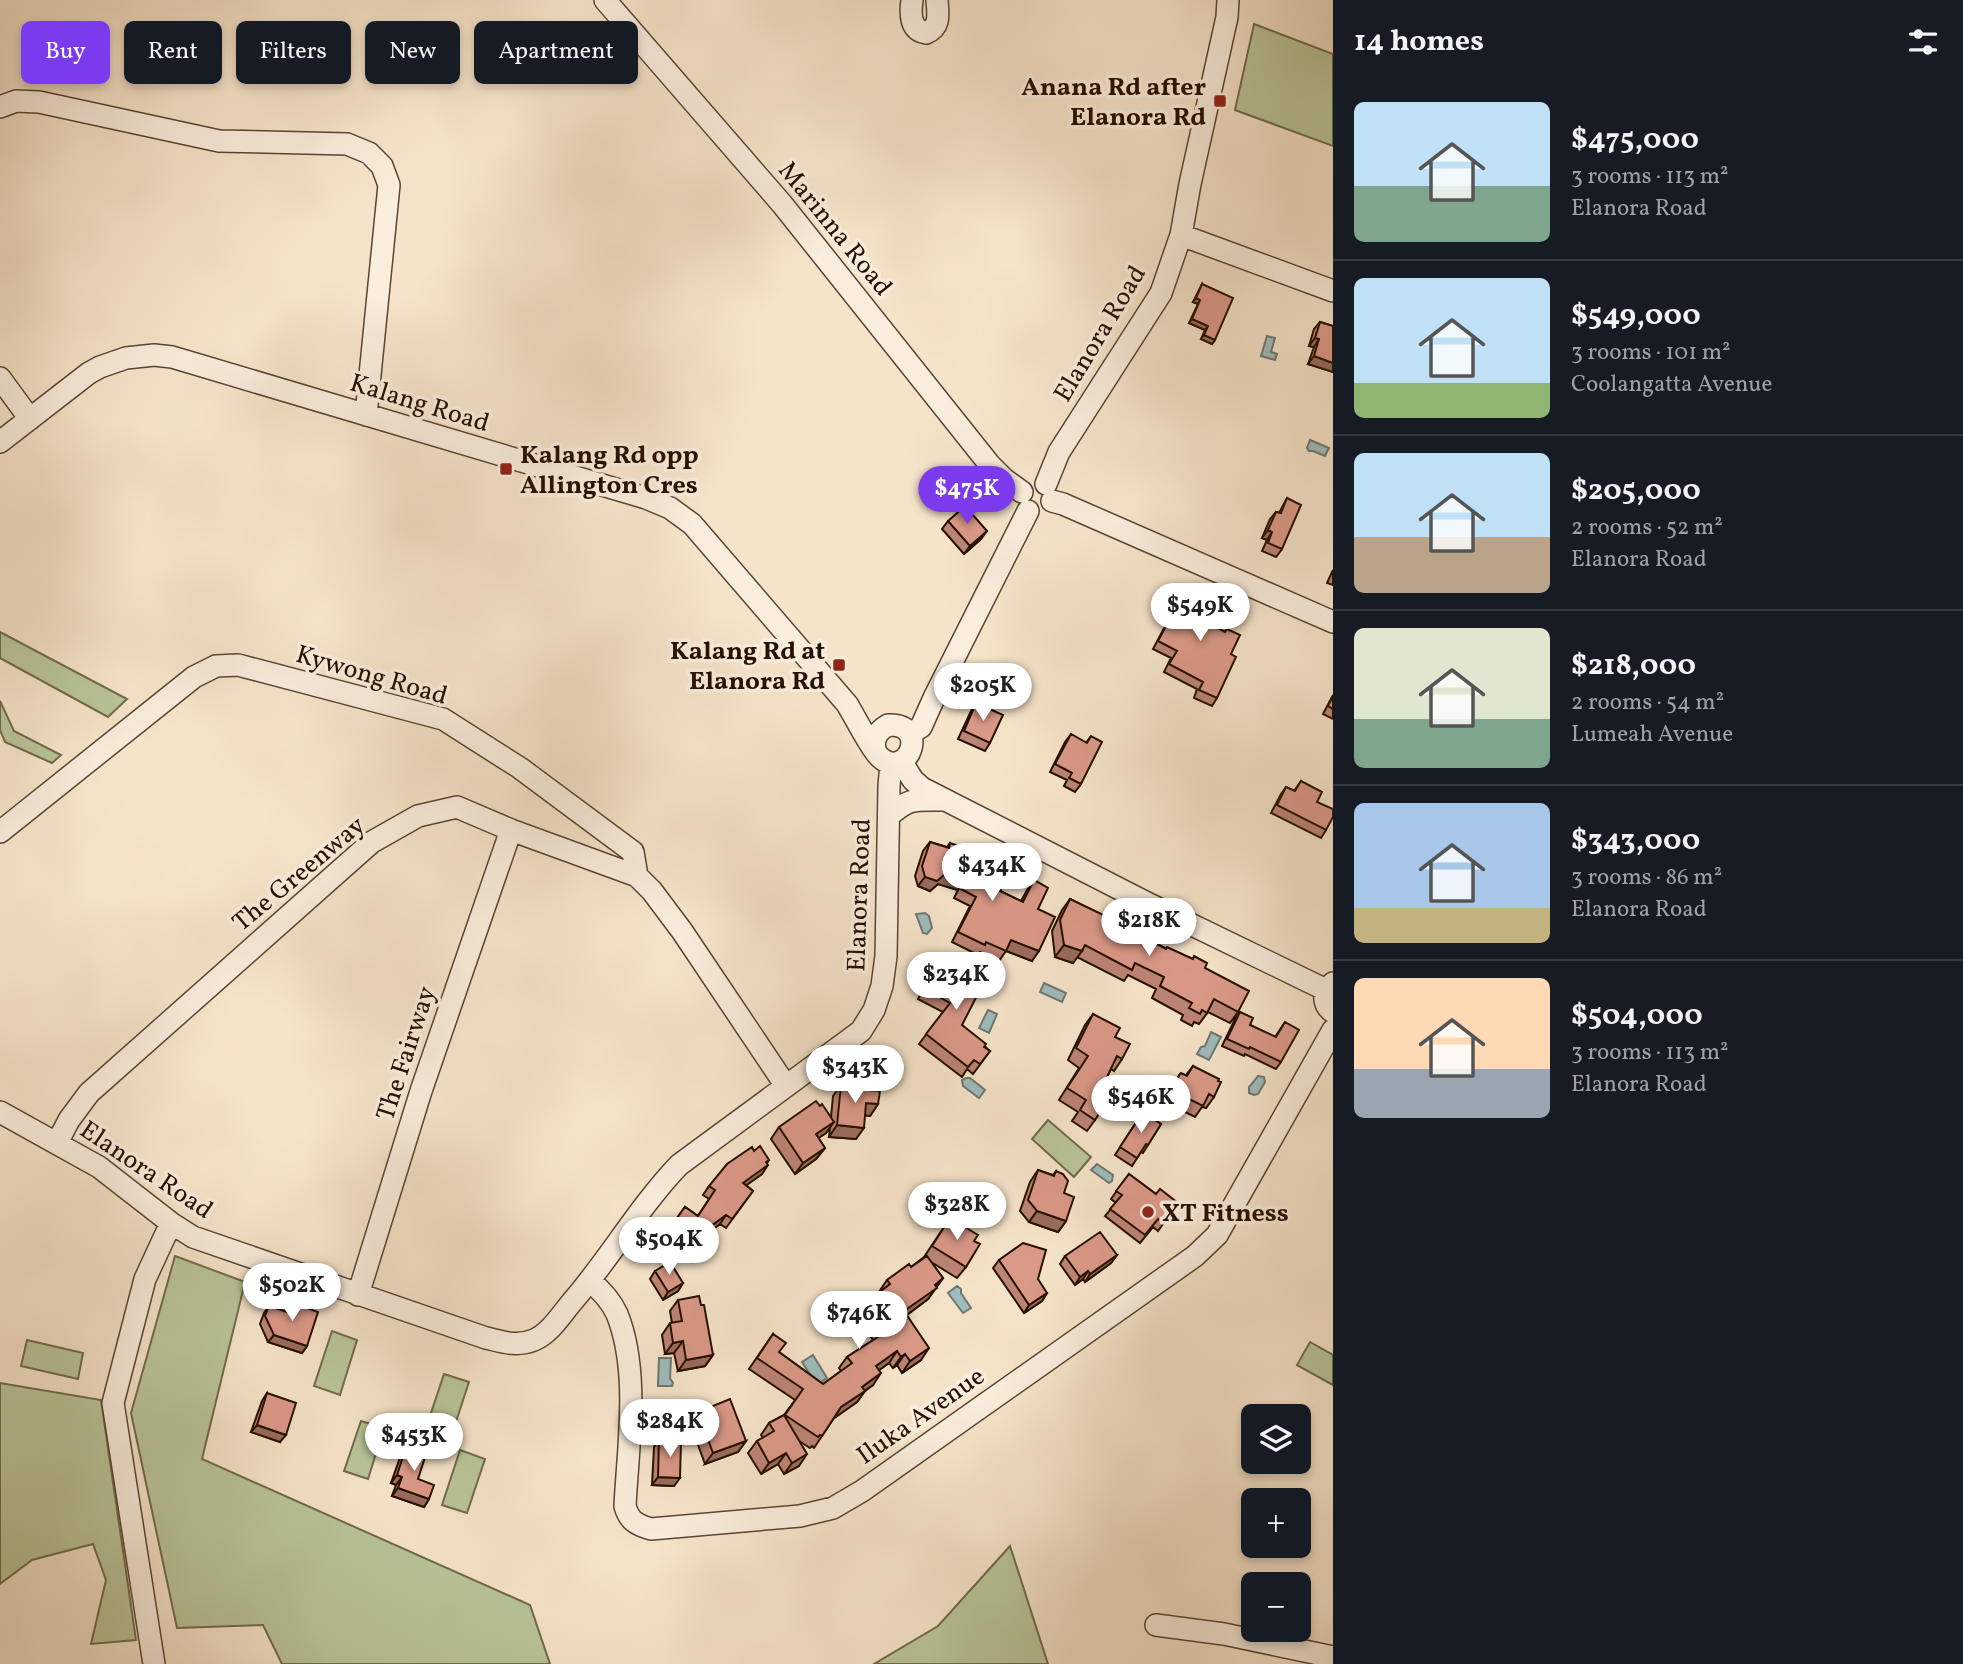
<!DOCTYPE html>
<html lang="en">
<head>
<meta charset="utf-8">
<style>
	body { margin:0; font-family:Vollkorn,serif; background:#20242c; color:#f1f3f6; height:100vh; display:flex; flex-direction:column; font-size:26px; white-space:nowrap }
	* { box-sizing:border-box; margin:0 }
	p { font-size:23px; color:#9ea1a6 }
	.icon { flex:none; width:38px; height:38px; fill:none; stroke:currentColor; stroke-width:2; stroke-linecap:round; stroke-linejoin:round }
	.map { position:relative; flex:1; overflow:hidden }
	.details { display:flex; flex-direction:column; background:#171b24; width:630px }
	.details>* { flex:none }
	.hud { position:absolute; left:21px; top:21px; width:665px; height:63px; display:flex; gap:14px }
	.fabs { position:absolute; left:1241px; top:1404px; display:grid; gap:14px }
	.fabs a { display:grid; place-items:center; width:70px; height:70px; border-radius:10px; background:#171b24; box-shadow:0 4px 10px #0003; font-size:35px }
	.price { position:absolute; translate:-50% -60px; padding:0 16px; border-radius:24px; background:#fff; color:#222; font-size:23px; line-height:46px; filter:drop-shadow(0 2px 4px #0008) }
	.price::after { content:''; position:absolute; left:50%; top:42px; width:21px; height:16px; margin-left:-10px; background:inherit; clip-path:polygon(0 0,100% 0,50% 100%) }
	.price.selected { background:#7c3aed; color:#fff }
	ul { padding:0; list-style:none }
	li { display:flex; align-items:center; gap:21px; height:175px; padding:0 21px }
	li+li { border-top:2px solid #363941 }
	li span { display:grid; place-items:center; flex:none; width:196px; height:140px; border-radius:10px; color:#555 }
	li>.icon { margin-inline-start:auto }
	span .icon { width:84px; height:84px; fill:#fffc; stroke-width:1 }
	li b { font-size:30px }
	h2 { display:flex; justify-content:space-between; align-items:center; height:84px; padding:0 21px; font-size:30px }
	.pill { padding:0 24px; border-radius:10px; background:#171b24; box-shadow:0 4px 10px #0003; font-size:24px; line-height:63px }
	.pill.selected { background:#7c3aed; color:#fff }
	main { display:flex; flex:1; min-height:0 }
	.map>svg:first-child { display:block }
</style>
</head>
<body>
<main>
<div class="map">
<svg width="1333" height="1664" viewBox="0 0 1333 1664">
	<rect width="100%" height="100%" fill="#f6e4ca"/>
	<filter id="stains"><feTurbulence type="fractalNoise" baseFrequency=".00286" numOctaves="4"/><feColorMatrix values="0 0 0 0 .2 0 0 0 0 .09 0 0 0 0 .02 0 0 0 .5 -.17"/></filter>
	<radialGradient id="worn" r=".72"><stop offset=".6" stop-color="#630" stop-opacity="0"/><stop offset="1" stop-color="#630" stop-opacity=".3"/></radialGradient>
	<path fill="#b9c599" stroke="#706a4c" stroke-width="2" d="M1254,24L1333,54V146L1235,110Z
		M0,632L127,699L108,717L0,658Z
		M0,701L14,731L61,755L52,763L5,742L0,730Z
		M1048,1120L1091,1157L1074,1177L1032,1139Z
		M175,1256L245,1282L202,1459L530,1605L550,1664H282L263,1625L177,1628L131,1413Z
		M332,1331L357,1340L340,1395L314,1386Z
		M27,1340L83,1353L78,1379L21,1366Z
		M1310,1342L1333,1355V1385L1297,1365Z
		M444,1374L469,1382L451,1437L426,1428Z
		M0,1383L101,1400L136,1640L91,1644L106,1580L93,1544L32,1560L0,1584Z
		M361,1421L384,1428L368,1479L344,1471Z
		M460,1450L485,1459L467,1513L442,1505Z
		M1010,1546L1048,1664H874L938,1626Z"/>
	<path fill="#9fbdbe" stroke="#6f7772" stroke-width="2" d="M1267,336L1275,338L1271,352L1277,354L1275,360L1261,356Z
		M1310,440L1329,448L1325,456L1313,451H1309L1307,448Z
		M925,913L929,916L932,928L927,934L923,933L916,914Z
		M1044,983L1066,993L1062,1002L1040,992Z
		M988,1010L997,1014L989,1033L979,1028Z
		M1211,1032L1221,1037L1209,1060L1197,1054L1201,1047L1205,1046Z
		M1258,1076L1264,1077L1265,1082L1258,1094L1254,1095L1249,1093V1087Z
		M966,1078H970L985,1090L979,1098L963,1086L962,1080Z
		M1097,1164L1113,1175L1112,1181L1109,1183L1091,1170Z
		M957,1286L961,1289V1293L971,1308L963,1313L948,1293Z
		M846,1320L868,1326L865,1335L858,1337L855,1335H849L844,1333L843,1324Z
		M813,1355L827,1378L817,1385L802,1362Z
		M659,1358H671L670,1378L673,1383L672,1386H658Z"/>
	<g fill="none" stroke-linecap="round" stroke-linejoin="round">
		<defs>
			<path id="minor" d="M605,0L782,204L990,465L1004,479L1022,492
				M912,0C910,14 910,30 926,33C941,27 938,14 937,0
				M0,107L16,101L39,102L219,141L347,144L369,153L382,166L389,185L366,415
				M1181,235L1333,291
				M0,378L30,419
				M0,442L89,373L100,367L126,358L154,355L172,357L646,498L670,508L692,524L847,704C854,715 873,753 882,759C909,779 930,723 888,725C878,731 873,737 875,749
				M1046,484L1059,452L1161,293L1181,235L1190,184L1227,17L1228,0
				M1052,501L1063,504L1333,622
				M910,734L921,727L934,698L1028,511
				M901,761L913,780L922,788L1147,903L1326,990
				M889,816C909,798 914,800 941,800
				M0,832L194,677L216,666L238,665L443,719L520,768L633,852L637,876L652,891L682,931L786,1086
				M1333,983C1322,991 1322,1004 1333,1012
				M0,1112L99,1167L171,1223L193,1237L486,1338C503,1342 517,1347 534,1340C550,1333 561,1315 572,1302C610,1258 639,1207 679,1165L861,1031L874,1010L882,986L886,956L889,786L891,763
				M57,1143L69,1120L89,1093L372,842L418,816L457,807L511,830L637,876
				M590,1281C601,1290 611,1301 617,1314C640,1371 628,1446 625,1506C629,1521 637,1525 651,1529L800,1516L833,1508L862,1491L1195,1256L1217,1235L1333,1030
				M358,1295L421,1091L511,830
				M1156,1625L1224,1634L1333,1657
				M154,1664L113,1403L145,1279L171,1223"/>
		</defs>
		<use href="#minor" stroke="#5a4432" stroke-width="24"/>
		<use href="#minor" stroke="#f9eddd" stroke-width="21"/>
	</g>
	<path fill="#bc8475" stroke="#260f00" stroke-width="2" d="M1202,284L1215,340L1212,344L1201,339L1205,330L1189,323L1198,304L1193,302Z
		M1320,322L1333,326V372L1308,364L1314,347L1309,346L1314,329Z
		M1287,498L1282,549L1276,557L1262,551L1267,540L1262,538L1270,519L1276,512L1279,513Z
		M948,521L981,539L964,554L942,529Z
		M1333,570V585L1327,583Z
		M1187,587L1203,620L1225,632L1227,629L1231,654L1217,698L1212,706L1194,698L1197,689L1164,672L1171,658L1153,649L1182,594Z
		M1333,695V719L1323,714Z
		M976,703L990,743L985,751L958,739L971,711Z
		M1071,734L1086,743L1091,736L1081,784L1075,792L1064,786L1067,780L1050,772L1065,742Z
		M1301,781L1317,802L1326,830L1321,838L1271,813L1281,794L1286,787L1294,791Z
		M930,842L947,847L950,843L961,861L986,876L1000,891L1021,901L1027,890L1034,880L1038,909L1032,961L1006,951L999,961L980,952L978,955L952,942L970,906L954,898L958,890L938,884L930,891L918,886L915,876L923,851Z
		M1070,899L1143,937L1205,968L1238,1012L1230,1023L1208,1012L1199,1024L1194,1022L1192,1026L1181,1020L1183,1015L1152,998L1156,989L1128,975L1124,981L1077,957L1073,963L1055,957L1052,931L1062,910Z
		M938,958L962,1025L990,1051L973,1074L967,1069L962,1077L919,1044L943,1012L918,999L923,990L921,989L931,968Z
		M1240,1012L1250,1025L1275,1037L1285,1022L1281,1062L1276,1069L1245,1054L1244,1056L1222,1046L1235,1019Z
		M1093,1014L1115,1037L1122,1059L1114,1071L1111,1069L1097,1097L1095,1120L1087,1131L1072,1121L1078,1112L1059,1100L1079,1068L1068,1060L1085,1025Z
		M1193,1066L1214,1097L1206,1108L1202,1107L1195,1117L1163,1101L1172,1086L1180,1074L1186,1075Z
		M841,1085L869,1090L878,1104L870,1116L865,1115L856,1139L829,1137L830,1128L826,1133L818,1138L825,1148L816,1159L795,1174L771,1139L779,1127L820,1106L831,1117L833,1096Z
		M1143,1112L1161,1124L1143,1153L1141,1152L1132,1166L1115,1155Z
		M754,1151L767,1163L762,1174L746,1185L753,1191L726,1228L720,1224L706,1234L710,1236L692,1262L681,1254L675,1263L655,1249L685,1207L698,1216L709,1199L703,1195L709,1186Z
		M1038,1170L1053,1175L1056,1171L1064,1193L1066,1221L1058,1232L1029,1222L1020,1211L1030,1182Z
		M1129,1174L1156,1194L1178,1203L1158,1231L1153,1227L1140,1243L1105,1216L1116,1203L1111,1199Z
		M950,1218L974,1241L966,1267L957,1278L931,1262L943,1278L928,1299L907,1315L921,1360L902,1373L897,1365L893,1368L889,1363L879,1370L873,1385L865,1391L857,1402L834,1418L814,1448L812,1446L810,1448L799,1441V1466L784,1474L778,1464L761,1474L748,1453L757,1441L763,1438L761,1435L769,1423L784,1415L795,1400L749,1369L773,1334L779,1352L823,1384L841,1371L839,1368L847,1357L873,1340L869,1334L874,1328L872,1325L874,1322L865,1308L873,1297L879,1292L887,1280L911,1267L924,1257Z
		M1117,1255L1111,1263L1085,1282L1083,1279L1075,1285L1060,1264L1065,1256Z
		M999,1260L1047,1293L1042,1301L1024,1313L993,1268Z
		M655,1271L683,1283L678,1291L663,1300L650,1279Z
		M678,1300L713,1355L705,1366L678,1371L674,1353L665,1354L662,1335L670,1323H672L670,1311Z
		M293,1303L307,1346L302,1353L268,1342L260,1324L264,1313L269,1306L287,1312Z
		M267,1393L280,1442L251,1432L262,1401Z
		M698,1412L746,1441L738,1452L705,1464L690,1423Z
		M659,1439L674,1486L652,1485L654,1447Z
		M407,1444L418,1479L429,1499L424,1507L392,1496L396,1485L391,1483L402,1452Z"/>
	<path fill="#996b5f" stroke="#260f00" stroke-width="2" d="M1196,298L1200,300L1198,304L1193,302Z
		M1192,319L1208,326L1205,330L1189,323Z
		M1204,335L1215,340L1212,344L1201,339Z
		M1315,338L1319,339L1314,347L1309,346Z
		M1314,356L1333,363V372L1308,364Z
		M1268,530L1272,532L1267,540L1262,538Z
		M987,531L981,539L964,554L970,546Z
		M945,874L965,880L958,890L938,884L930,891L918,886L925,877Z
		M1011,940L1039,951L1032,961L1004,950Z
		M1064,945L1082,951L1073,963L1055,957Z
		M866,1103L878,1104L870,1116L858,1115Z
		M834,1122L826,1133L807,1146L816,1134Z
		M837,1125L864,1128L856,1139L829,1137Z
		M825,1148L816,1159L795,1174L803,1163Z
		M769,1160L764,1168L768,1165L762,1174L737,1192L743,1183Z
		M1037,1211L1066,1221L1058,1232L1029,1222Z
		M726,1215L720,1224L697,1241L703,1232Z
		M1117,1255L1111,1263L1085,1282L1090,1274Z
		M1088,1271L1083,1279L1075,1285L1080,1277Z
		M943,1278L928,1299L896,1323L904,1311Z
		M683,1283L678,1291L663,1300L668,1292Z
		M1047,1293L1042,1301L1024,1313L1029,1305Z
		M274,1335L307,1346L302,1353L268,1342Z
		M683,1341L674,1353L665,1354L673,1343Z
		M929,1348L921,1360L902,1373L910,1361Z
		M897,1351L889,1363L868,1378L876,1366Z
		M905,1354L897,1365L893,1368L901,1357Z
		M713,1355L705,1366L678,1371L686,1360Z
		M881,1373L873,1385L854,1398L862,1387Z
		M865,1391L857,1402L833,1419L841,1407Z
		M257,1425L286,1435L280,1442L251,1432Z
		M746,1441L738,1452L705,1464L713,1453Z
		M786,1453L778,1464L761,1474L769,1463Z
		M807,1454L799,1466L784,1474L792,1463Z
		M397,1475L402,1477L396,1485L391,1483Z
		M658,1477L680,1478L674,1486L652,1485Z
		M398,1488L429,1499L424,1507L392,1496Z"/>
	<path fill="#db9988" stroke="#260f00" stroke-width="2" d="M1202,284L1233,298L1215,340L1204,335L1208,326L1192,319L1200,300L1196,298Z
		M1320,322L1333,326V363L1314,356L1319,339L1315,338Z
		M1287,498L1301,505L1282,549L1268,543L1272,532L1268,530L1276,512L1281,513Z
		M965,506L987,531L970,546L948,521Z
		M1187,587L1213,600L1203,620L1225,632L1227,629L1240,635L1231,654L1236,657L1217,698L1199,690L1203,682L1169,664L1177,651L1158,641Z
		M1333,696V709L1328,706Z
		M976,703L1003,715L990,743L964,731Z
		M1071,734L1087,743L1091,736L1102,742L1081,784L1069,778L1072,773L1055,764Z
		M1301,781L1322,792L1317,802L1333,809V817L1326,830L1277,805L1286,787L1295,791Z
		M930,842L949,848L950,843L965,848L961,861L987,873L986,876L1003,885L1000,891L1023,902L1034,880L1048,888L1038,909L1055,917L1039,951L1011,940L1006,951L986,942L985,945L958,932L976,897L961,889L965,880L945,874L937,881L925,877L922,866Z
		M1070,899L1145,935L1143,937L1166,949L1167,947L1193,959L1194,956L1207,963L1205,968L1249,991L1238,1012L1214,999L1207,1013L1202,1010L1200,1014L1189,1008L1192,1003L1160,986L1164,977L1135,963L1132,970L1085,945L1082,951L1064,945L1060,920Z
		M938,958L984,982L962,1025L986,1044L984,1047L990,1051L980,1064L974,1060L968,1067L926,1034L950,1003L925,989L930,980L927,979Z
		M1240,1012L1253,1018L1250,1025L1276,1037L1285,1022L1299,1030L1281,1062L1250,1047L1249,1049L1227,1039Z
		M1093,1014L1120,1028L1115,1037L1130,1044L1122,1059L1117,1056L1106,1079L1108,1080L1097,1097L1106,1103L1095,1120L1080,1110L1086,1100L1067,1088L1088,1056L1076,1048Z
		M1193,1066L1219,1079L1218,1081L1221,1082L1214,1097L1209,1094L1203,1106L1171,1090L1180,1074L1181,1073L1187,1076Z
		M841,1085L870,1087L869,1090L880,1091L878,1104L866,1103L864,1128L837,1125Z
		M816,1101L820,1106L822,1104L834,1122L816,1134L825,1148L803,1163L779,1127Z
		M1143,1112L1161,1124L1148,1145L1146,1144L1137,1158L1120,1147Z
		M760,1146L769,1160L766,1162L768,1165L743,1183L753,1191L732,1219L726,1215L703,1232L710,1236L698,1253L688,1245L681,1254L661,1240L685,1207L698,1216L715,1190L709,1186L727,1164L752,1147L754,1151Z
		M1038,1170L1054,1176L1056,1171L1063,1174L1068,1181L1064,1193L1074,1197L1066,1221L1037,1211L1028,1200Z
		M1129,1174L1156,1194L1160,1189L1178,1203L1163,1223L1158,1219L1145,1235L1110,1209L1122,1195L1116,1191Z
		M950,1218L978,1235L974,1241L980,1244L966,1267L932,1246Z
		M1100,1232L1117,1255L1090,1274L1088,1271L1080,1277L1065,1256Z
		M1023,1243L1046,1250L1038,1279L1047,1293L1029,1305L999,1260Z
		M927,1256L943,1278L935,1285L937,1288L904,1311L929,1348L910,1361L905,1354L901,1357L897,1351L876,1366L881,1373L862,1387L865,1391L841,1407L822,1436L820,1435L818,1437L785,1415L803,1389L757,1358L773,1334L786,1343L779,1352L823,1384L852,1363L847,1357L884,1333L877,1323L883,1319L880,1314L883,1311L873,1297L890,1284L887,1280L909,1264L911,1267Z
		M670,1262L683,1283L668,1292L655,1271Z
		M699,1296L701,1305H704L713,1355L686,1360L683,1341L673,1343L670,1323L682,1321L678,1300Z
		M293,1303L318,1312L307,1346L274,1335L265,1316L269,1306L290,1313Z
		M267,1393L296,1403L286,1435L257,1425Z
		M730,1399L746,1441L713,1453L698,1412Z
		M784,1415L807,1454L792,1463L786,1453L769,1463L757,1441L774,1431L769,1423Z
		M659,1439L681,1440L680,1478L658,1477Z
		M407,1444L427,1451L418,1479L434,1485L429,1499L398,1488L402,1477L397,1475Z"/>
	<g fill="#8f2418" stroke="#f9eddd" stroke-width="2.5">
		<rect x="1213" y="94" width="14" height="14" rx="3.5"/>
		<rect x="499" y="462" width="14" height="14" rx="3.5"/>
		<rect x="832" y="658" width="14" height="14" rx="3.5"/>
		<circle cx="1148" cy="1212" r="7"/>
	</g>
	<g text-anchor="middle" stroke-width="7" stroke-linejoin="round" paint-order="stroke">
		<g font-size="26" font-weight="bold" fill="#260f00" stroke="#f9eddd" text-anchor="end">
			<text x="1206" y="95">Anana Rd after<tspan x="1206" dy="30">Elanora Rd</tspan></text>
			<text x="520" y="463" text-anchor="start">Kalang Rd opp<tspan x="520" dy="30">Allington Cres</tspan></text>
			<text x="825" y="659">Kalang Rd at<tspan x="825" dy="30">Elanora Rd</tspan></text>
			<text x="1162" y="1221" text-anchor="start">XT Fitness</text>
		</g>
		<g font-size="26" fill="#260f00" stroke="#f9eddd">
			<text transform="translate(836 228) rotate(51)" y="9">Marinna Road</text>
			<text transform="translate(1099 333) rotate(-59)" y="9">Elanora Road</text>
			<text transform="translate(420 402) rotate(17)" y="9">Kalang Road</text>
			<text transform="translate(372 674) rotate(16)" y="9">Kywong Road</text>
			<text transform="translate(298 873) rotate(-40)" y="9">The Greenway</text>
			<text transform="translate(858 895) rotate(-88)" y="9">Elanora Road</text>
			<text transform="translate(405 1053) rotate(-72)" y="9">The Fairway</text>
			<text transform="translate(147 1169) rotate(34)" y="9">Elanora Road</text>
			<text transform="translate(920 1415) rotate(-35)" y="9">Iluka Avenue</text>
		</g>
	</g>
	<rect width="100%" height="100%" filter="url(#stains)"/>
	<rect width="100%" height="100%" fill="url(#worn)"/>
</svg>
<div class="fabs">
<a><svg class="icon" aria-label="layers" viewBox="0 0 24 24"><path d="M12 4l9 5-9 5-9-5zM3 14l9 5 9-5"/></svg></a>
<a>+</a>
<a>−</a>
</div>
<b class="price selected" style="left:967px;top:526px">$475K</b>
<b class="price" style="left:1200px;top:643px">$549K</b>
<b class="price" style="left:983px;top:723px">$205K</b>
<b class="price" style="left:992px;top:903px">$434K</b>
<b class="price" style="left:1149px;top:958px">$218K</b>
<b class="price" style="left:956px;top:1012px">$234K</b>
<b class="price" style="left:855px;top:1105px">$343K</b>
<b class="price" style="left:1141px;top:1135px">$546K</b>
<b class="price" style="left:957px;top:1242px">$328K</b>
<b class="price" style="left:669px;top:1277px">$504K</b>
<b class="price" style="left:292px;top:1323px">$502K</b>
<b class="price" style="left:859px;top:1351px">$746K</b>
<b class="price" style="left:670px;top:1459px">$284K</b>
<b class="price" style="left:414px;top:1473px">$453K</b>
<div class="hud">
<a class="pill selected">Buy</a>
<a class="pill">Rent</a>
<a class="pill">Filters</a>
<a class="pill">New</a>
<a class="pill">Apartment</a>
</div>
</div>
<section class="details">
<h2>14 homes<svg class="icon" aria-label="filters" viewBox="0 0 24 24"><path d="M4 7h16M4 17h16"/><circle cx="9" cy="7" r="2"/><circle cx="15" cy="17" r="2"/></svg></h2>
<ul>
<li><span style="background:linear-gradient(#bfe0f5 60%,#7fa58c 0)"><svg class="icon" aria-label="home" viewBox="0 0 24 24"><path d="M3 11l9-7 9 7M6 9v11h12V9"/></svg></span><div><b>$475,000</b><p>3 rooms · 113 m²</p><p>Elanora Road</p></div></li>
<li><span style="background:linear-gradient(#bfe0f5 75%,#8fb573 0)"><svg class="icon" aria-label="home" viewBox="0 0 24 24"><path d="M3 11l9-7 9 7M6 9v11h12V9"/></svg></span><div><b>$549,000</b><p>3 rooms · 101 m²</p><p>Coolangatta Avenue</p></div></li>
<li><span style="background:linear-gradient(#bfe0f5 60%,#b9a48a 0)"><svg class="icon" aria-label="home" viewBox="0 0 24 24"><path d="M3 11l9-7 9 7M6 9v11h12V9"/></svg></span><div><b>$205,000</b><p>2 rooms · 52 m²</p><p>Elanora Road</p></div></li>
<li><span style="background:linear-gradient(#dfe7d0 65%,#7fa58c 0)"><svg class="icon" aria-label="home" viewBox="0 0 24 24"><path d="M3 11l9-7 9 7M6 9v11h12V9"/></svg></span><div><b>$218,000</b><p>2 rooms · 54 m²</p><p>Lumeah Avenue</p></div></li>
<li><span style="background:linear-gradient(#a9c7e8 75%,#c2b280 0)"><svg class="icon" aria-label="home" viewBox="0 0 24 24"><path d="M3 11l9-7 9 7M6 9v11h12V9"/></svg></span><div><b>$343,000</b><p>3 rooms · 86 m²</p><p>Elanora Road</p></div></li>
<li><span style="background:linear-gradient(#ffd9b3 65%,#9aa5b1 0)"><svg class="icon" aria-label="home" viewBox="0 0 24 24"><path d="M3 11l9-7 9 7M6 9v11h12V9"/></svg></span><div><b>$504,000</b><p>3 rooms · 113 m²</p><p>Elanora Road</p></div></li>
</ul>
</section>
</main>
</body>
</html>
